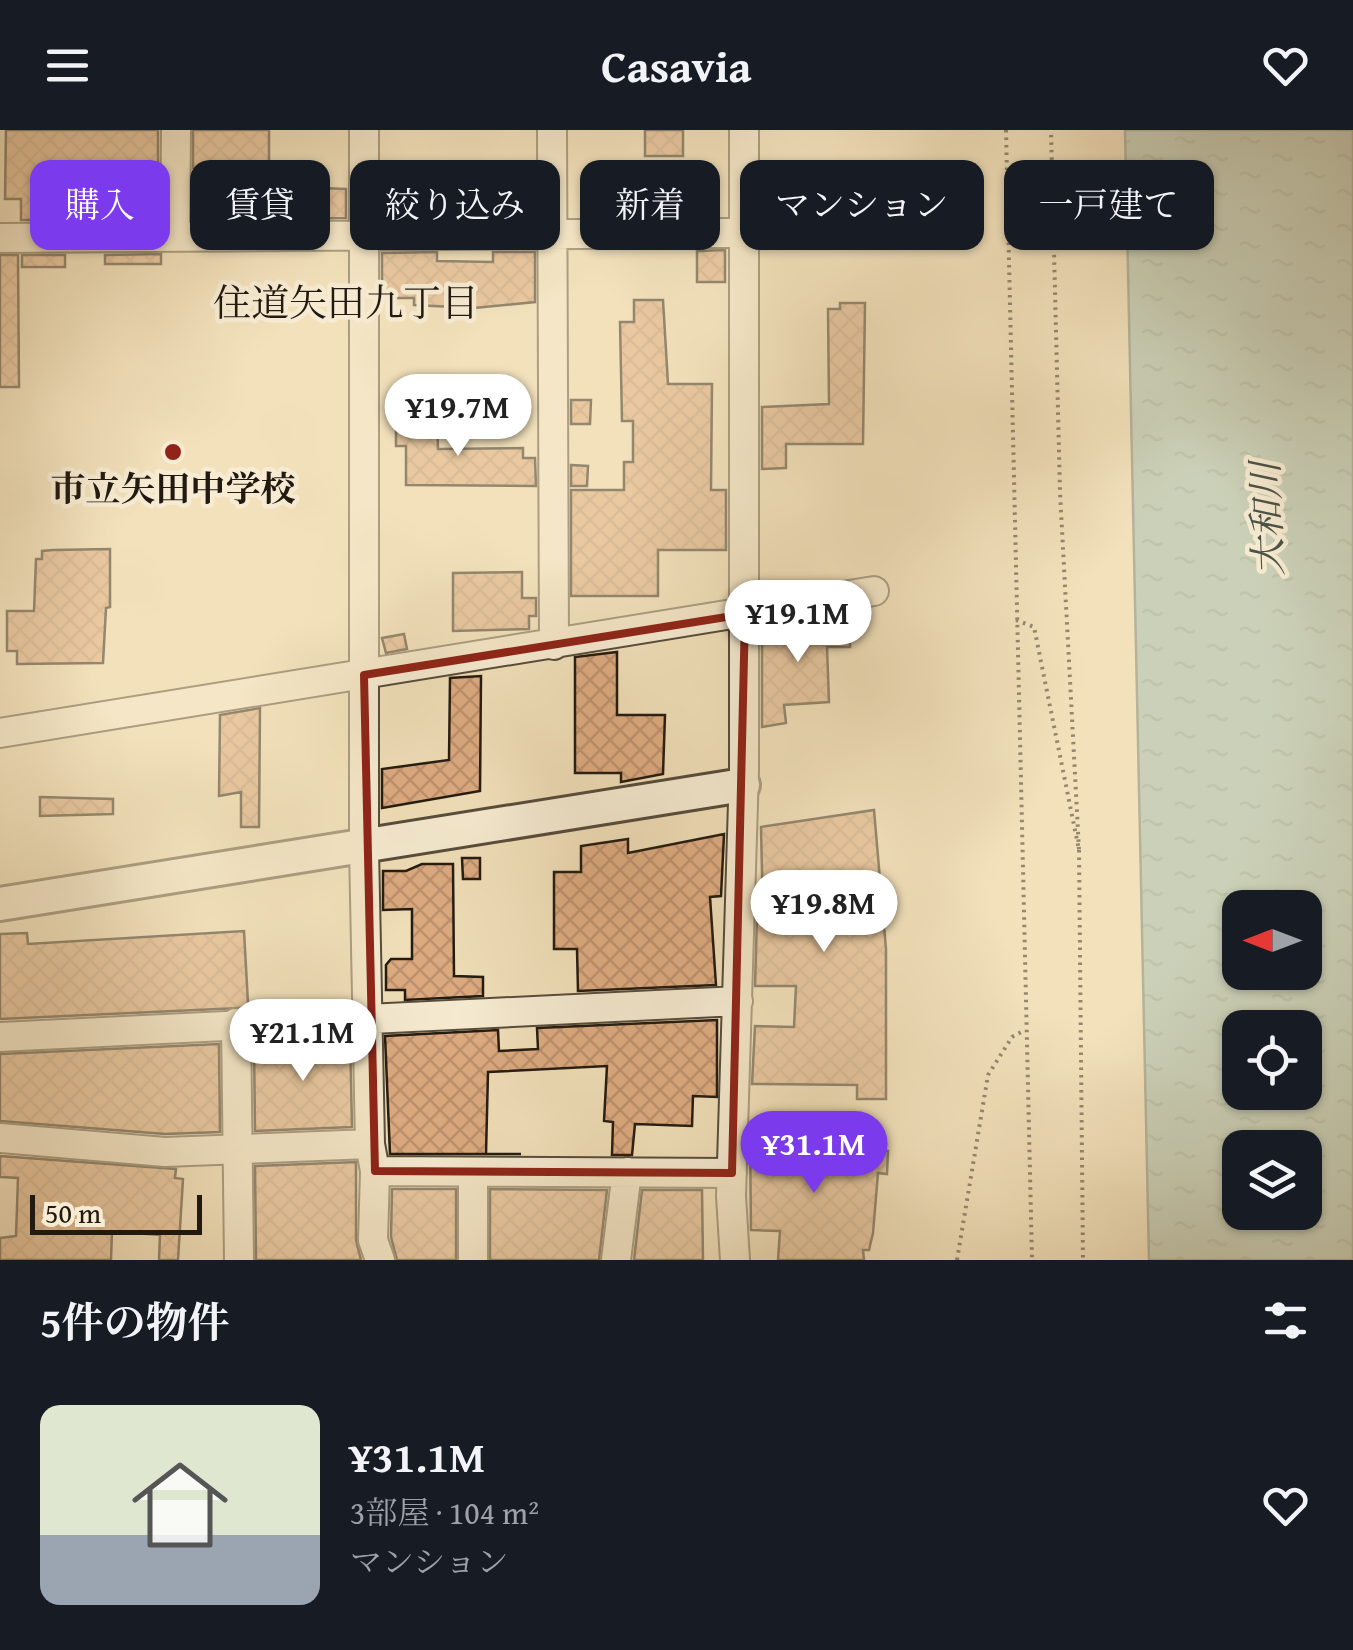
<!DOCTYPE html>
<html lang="ja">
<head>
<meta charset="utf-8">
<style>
	body { margin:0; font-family:"Gentium Book Plus","Noto Serif JP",serif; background:#242831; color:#f1f3f6; height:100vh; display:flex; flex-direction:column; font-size:38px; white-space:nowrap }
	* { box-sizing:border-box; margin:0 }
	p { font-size:32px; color:#9ea1a6 }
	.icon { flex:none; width:55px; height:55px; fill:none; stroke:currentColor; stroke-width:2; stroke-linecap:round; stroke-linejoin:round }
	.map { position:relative; height:1130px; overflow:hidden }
	.drawer { display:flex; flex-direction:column; background:#171b24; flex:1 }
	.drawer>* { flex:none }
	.top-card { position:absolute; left:30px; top:30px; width:1295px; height:90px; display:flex; gap:20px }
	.needle { width:65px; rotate:270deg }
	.controls { position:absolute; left:1222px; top:760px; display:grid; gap:20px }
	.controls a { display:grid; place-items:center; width:100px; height:100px; border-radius:20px; background:#171b24; box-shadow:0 2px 8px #0004; font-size:50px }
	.scale { position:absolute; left:30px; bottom:25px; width:172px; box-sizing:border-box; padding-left:10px; border:5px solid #221a10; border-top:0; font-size:28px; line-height:35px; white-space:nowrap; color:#221a10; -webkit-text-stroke:8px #f7ecd3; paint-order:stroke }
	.price { position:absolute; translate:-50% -85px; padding:0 22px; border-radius:35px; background:#fff; color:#222; font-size:32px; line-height:65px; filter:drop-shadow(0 2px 5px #0008) }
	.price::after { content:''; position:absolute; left:50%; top:60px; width:30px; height:22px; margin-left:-15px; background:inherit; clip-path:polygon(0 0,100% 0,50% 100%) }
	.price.selected { background:#7c3aed; color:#fff }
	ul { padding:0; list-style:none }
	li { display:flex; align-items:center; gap:30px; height:250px; padding:0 40px }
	li span { display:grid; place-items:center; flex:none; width:280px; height:200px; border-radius:20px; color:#555 }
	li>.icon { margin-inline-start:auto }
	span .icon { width:120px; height:120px; fill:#fffc; stroke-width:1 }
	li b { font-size:42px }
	h2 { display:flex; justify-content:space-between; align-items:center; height:120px; padding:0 40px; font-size:42px }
	.tag { padding:0 35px; border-radius:20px; background:#171b24; box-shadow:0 2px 8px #0004; font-size:35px; line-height:90px }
	.tag.selected { background:#7c3aed; color:#fff }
	header { display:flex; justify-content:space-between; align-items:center; height:130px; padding:0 40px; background:#171b24; font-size:45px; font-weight:600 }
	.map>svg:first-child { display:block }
</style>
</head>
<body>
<header><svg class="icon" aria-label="menu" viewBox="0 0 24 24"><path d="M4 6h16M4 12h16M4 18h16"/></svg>Casavia<svg class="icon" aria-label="heart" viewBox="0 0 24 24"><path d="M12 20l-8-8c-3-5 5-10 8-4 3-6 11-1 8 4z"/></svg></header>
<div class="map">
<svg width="1353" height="1130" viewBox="0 0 1353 1130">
	<defs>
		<pattern id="water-ripples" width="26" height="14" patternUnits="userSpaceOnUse" patternTransform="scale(2.5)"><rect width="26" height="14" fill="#9bbdb3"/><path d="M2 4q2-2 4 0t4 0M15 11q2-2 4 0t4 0" fill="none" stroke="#85a299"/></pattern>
		<pattern id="building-cross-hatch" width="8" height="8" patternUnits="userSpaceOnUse" patternTransform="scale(2.5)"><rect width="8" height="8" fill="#dfac82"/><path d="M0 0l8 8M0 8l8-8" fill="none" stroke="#bf936f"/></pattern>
	</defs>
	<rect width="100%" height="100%" fill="#f2e1bb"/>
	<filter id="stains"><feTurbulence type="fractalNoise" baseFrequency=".002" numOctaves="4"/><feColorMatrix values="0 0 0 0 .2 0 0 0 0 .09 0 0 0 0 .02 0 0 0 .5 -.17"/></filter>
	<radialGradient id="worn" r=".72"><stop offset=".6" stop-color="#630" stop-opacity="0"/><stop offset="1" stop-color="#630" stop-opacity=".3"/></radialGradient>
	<path fill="url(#water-ripples)" stroke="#6b7c72" stroke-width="2.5" fill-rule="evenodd" d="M1125,0H1353V1130H1149ZM1240,778H1305V842H1240ZM1240,898H1305V962H1240ZM1240,1018H1305V1082H1240Z"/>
	<path fill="url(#building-cross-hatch)" stroke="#221a10" stroke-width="2.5" d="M6,0H158V89L21,90V69H5Z
		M193,0H269V56L346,59V88L203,89V38H193Z
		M645,0H683V26H645Z
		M725,120V152H697V121Z
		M437,122V131L493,132V122H535V172L474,178L414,175V168H382V123Z
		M161,124V134H105V125Z
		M0,125H18L19,257H0Z
		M22,125H65V137H22Z
		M634,170H663L668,254H712L711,360H726V420H658V466H571V360H624V332H633V291H622L620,192H634Z
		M840,173H865L863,314H786V338L762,339V277L829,274L828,179H840Z
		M571,270H591L590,294H571Z
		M396,285H437L438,319L523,318V328H535L536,356L406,355V316H396Z
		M571,335L588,336L587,356H571Z
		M110,419V477L106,478L103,533L17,534V521H7V481H34L36,429H42V421L53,420Z
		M522,442V468H536V486H529V499L453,501V443Z
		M850,488V517H827L829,572L784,575L786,593L762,597V497Z
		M404,504L407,519L386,523L382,508Z
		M617,522V585H665L663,644L621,652V643H575V527Z
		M481,546L480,661L382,678V639L449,630L450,548Z
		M260,578L259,697H241V662L219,666L220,585Z
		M40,667L113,669V684L40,686Z
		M874,680L886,819V969H857V955L752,954L755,896L794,897L796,856H755L757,787H763L761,697Z
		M724,704L721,766L710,767L716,855L578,861L577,819H554V742H581V716L628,709V723Z
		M462,728H480V749H463Z
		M422,734H453L454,846L483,847V866L405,870V860H386V835L391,829H412V779L383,780V741H406Z
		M244,801L248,873L261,872V877L0,889V804L27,803L28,814Z
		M717,890V967L693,966L692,996L635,994L632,1025H612L613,992L604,991L607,936L488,942L486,1024H521H390L385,906L498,900L499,921L538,919L537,898Z
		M350,907L352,997L255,1001L254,912Z
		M219,914L220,1002L165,1004L0,991V924Z
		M759,998L777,999V1006H814L813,1016L888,1021L887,1044L878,1043L873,1103L869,1120H863L864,1130H778L780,1101L751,1100L750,1007H758Z
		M0,1026L176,1039L175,1048L183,1049L178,1130H159L160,1105L112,1101L111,1130H0V1108L16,1106L18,1048L0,1047Z
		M356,1032V1110L361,1130H256L255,1036Z
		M392,1059H456V1130H397L391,1107Z
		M490,1059L607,1060L599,1130H490Z
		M642,1060H702L703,1130H634Z"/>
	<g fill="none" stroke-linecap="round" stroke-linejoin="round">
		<defs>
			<path id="minor" d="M364,0V718L370,1014L375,1041L732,1043
				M552,0L554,515
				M175,107L176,0
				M0,108L859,102
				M0,603L874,461
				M236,893L239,1130
				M0,907L738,871
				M0,1008L165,1022L370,1014
				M375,1041L373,1110L380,1130
				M473,1130V1043
				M616,1130L627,1042
				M735,1130L731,1066L744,640V0"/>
			<path id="tertiary" d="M0,774L743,655"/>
		</defs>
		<use href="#minor" stroke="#564c3b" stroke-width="32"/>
		<use href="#tertiary" stroke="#564c3b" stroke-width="38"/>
		<path stroke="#221a10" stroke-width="4" stroke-dasharray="2.5 5" stroke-linecap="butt" d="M1006,0L1032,1130
			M1016,490L1034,497L1079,720L1060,362L1051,0
			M1079,720L1083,1130
			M957,1130L988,945L1012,907L1023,901"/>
		<use href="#minor" stroke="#f7ecd3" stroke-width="28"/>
		<use href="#tertiary" stroke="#f7ecd3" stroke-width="32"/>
	</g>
	<path d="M0 0H1353V1130H0ZM745,484L732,1043L375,1041L364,545Z" fill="#f2e1bb" fill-opacity=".55" fill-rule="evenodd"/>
	<path fill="none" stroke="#8f2418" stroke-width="8" stroke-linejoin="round" d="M745,484L732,1043L375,1041L364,545Z"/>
	<circle fill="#8f2418" stroke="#f7ecd3" stroke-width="4" cx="173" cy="322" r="10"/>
	<g text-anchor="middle" stroke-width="9" stroke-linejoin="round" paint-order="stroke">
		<g font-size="35" font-weight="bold" fill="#221a10" stroke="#f7ecd3">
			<text x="173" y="371">市立矢田中学校</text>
		</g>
		<g font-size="38" fill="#221a10" stroke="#f7ecd3">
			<text x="346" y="186">住道矢田九丁目</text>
		</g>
		<g font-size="38" font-style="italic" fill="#4c5349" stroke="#f7ecd3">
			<text transform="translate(1267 389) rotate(-92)" y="13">大和川</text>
		</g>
	</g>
	<rect width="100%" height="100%" filter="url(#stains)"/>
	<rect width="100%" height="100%" fill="url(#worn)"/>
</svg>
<div class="controls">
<a><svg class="needle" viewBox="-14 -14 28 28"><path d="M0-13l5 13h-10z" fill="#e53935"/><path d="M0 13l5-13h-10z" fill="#9ea1a6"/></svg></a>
<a><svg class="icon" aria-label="locate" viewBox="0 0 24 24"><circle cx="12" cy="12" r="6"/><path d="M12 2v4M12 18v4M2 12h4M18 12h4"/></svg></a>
<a><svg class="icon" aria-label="layers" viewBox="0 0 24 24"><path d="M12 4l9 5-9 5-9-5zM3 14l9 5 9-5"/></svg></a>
</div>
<div class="scale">50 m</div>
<b class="price" style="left:458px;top:329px">¥19.7M</b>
<b class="price" style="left:798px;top:535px">¥19.1M</b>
<b class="price" style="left:824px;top:825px">¥19.8M</b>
<b class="price" style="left:303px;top:954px">¥21.1M</b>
<b class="price selected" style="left:814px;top:1066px">¥31.1M</b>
<div class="top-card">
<a class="tag selected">購入</a>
<a class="tag">賃貸</a>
<a class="tag">絞り込み</a>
<a class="tag">新着</a>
<a class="tag">マンション</a>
<a class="tag">一戸建て</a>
</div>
</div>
<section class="drawer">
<h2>5件の物件<svg class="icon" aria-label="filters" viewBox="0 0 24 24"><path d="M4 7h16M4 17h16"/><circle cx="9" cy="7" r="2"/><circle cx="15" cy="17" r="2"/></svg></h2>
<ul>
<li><span style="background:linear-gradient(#dfe7d0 65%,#9aa5b1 0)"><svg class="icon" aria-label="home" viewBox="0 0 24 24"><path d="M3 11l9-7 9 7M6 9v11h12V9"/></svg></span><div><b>¥31.1M</b><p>3部屋 · 104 m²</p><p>マンション</p></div><svg class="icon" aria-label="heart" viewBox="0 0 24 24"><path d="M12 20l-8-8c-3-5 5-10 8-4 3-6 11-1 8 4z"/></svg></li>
</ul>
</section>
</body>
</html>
